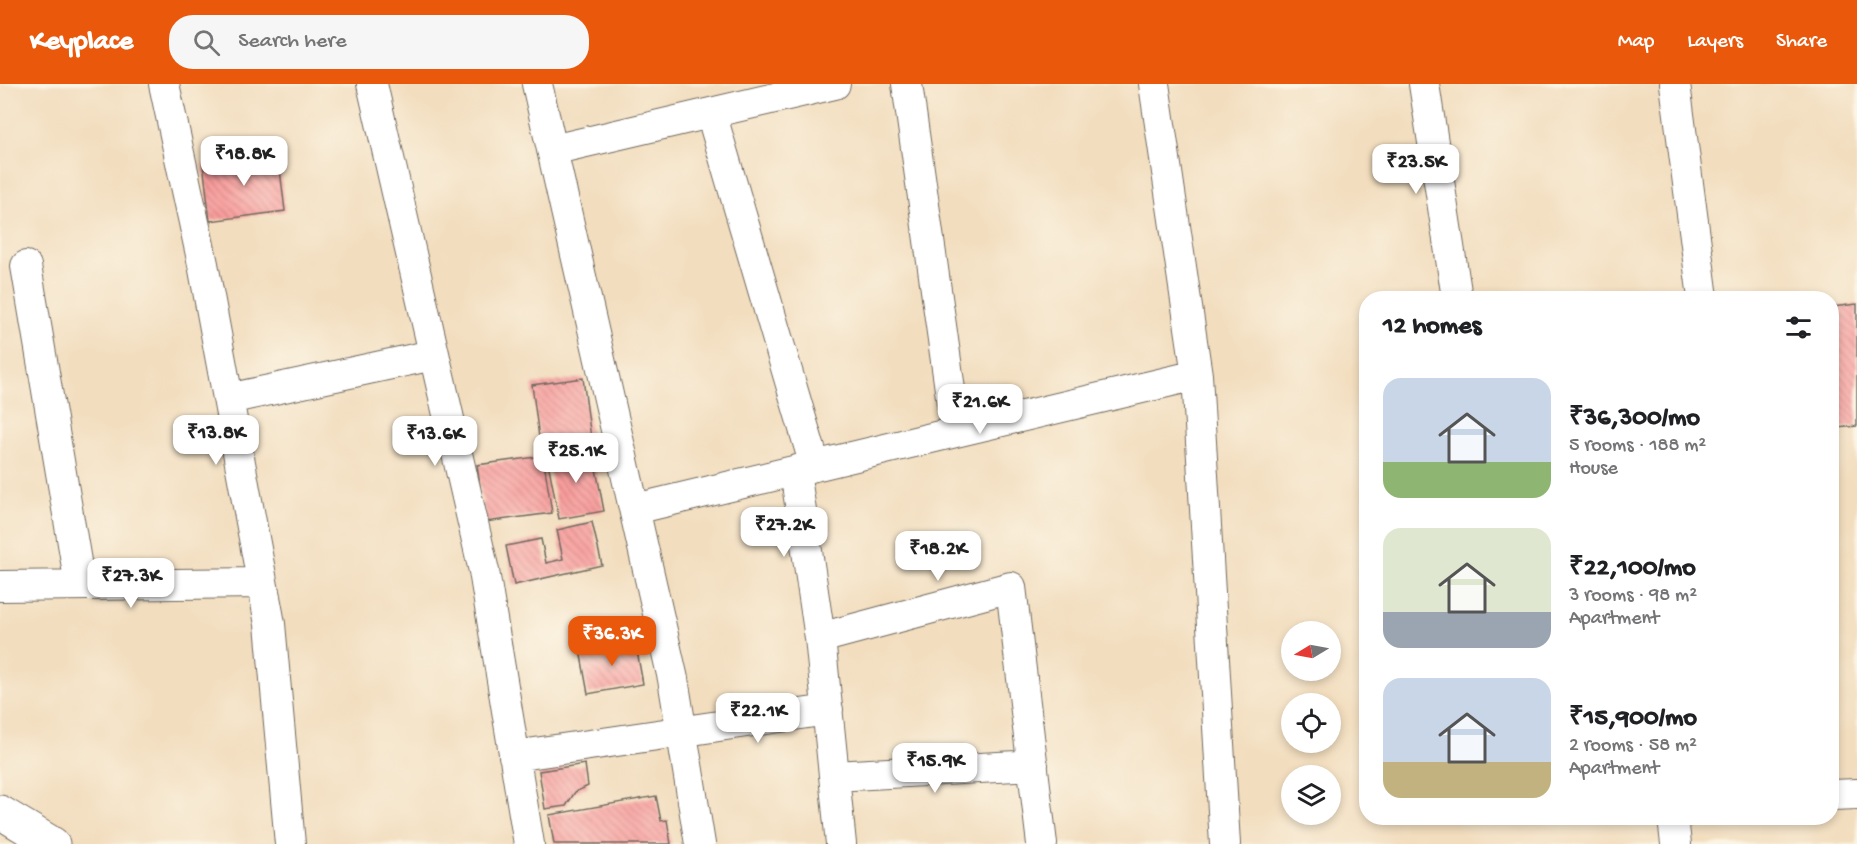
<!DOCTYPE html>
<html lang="en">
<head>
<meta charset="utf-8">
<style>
	body { margin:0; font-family:"Gochi Hand",sans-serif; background:#f6f6f6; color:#202124; height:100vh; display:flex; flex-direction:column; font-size:22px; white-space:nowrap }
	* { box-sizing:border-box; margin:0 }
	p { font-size:20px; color:#757577 }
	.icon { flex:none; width:33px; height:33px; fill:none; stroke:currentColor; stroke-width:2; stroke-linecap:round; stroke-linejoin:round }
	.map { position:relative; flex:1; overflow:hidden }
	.details { position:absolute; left:1359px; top:207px; width:480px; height:534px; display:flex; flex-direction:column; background:#fff; border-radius:24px; box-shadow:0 3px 9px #0003 }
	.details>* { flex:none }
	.needle { width:39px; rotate:260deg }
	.tools { position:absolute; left:1281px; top:537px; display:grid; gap:12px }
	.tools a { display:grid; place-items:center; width:60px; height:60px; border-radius:50%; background:#fff; box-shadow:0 3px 9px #0003; font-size:30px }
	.price { position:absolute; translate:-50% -51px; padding:0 14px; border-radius:12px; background:#fff; color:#222; font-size:20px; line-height:39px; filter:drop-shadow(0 2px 3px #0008) }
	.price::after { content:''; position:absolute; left:50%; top:36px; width:18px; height:14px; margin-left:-9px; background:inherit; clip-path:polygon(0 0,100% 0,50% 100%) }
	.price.active { background:#ea580c; color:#fff }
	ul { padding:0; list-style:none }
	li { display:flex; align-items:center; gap:18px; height:150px; padding:0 24px }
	li span { display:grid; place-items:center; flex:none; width:168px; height:120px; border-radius:18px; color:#555 }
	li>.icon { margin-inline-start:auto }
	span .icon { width:72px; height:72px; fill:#fffc; stroke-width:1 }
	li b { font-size:26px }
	h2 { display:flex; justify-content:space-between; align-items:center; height:72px; padding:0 24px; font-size:26px }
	header { display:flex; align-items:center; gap:36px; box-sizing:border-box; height:84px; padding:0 30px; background:#ea580c; color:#fff }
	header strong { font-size:28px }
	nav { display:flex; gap:33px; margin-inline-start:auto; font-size:21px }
	.search { width:420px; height:54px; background:#f6f6f6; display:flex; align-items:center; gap:15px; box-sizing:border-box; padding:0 21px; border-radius:24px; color:#757577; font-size:22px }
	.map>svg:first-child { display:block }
</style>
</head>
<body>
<header>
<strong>Keyplace</strong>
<div class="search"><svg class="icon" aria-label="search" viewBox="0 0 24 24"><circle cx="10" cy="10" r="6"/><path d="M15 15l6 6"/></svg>Search here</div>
<nav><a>Map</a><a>Layers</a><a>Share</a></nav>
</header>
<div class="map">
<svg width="1857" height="760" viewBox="0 0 1857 760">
	<defs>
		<pattern id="building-back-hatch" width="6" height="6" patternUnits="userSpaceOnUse" patternTransform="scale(1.5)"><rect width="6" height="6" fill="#f99d9d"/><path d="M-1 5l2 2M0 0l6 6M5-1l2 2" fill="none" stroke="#ca8080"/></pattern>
	</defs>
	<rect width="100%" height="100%" fill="#fcf5e5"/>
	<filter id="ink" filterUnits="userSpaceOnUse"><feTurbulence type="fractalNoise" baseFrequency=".0167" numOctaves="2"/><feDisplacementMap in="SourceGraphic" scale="12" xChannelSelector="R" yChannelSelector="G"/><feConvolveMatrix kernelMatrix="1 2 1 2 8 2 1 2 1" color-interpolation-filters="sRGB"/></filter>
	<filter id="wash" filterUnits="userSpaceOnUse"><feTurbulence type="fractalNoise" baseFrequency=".008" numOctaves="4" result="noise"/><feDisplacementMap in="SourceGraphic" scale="24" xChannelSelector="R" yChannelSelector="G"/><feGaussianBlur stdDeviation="1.35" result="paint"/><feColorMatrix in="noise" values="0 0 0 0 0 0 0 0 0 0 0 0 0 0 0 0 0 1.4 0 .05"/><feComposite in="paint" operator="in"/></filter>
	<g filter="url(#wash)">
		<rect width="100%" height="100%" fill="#f2ddbe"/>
		<g id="blocks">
			<path fill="url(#building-back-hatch)" d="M278,69L285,127L210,137L203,79Z
				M1857,220V342L1837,344L1832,297V223Z
				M583,294L591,354L540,361L532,301Z
				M592,364L604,427L559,435L547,373Z
				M543,372L552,429L485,438L477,381Z
				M592,438L602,481L514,501L506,462L541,455L546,479L563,475L557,446Z
				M635,556L643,600L588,610L580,566Z
				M585,680L588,702L575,708L566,722L545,725L539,687Z
				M656,712L661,737L667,736L671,760H554L549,731Z"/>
		</g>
	</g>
	<g filter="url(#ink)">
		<use href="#blocks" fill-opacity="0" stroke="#71695e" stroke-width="1.5"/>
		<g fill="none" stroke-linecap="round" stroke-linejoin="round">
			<defs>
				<path id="street" d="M164,0L203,180L270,540L290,760
					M372,0L484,487L529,760
					M537,0L673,595L700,760
					M1154,0L1197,291L1225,760
					M1424,0L1457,214
					M1675,0L1703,214
					M711,29L815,382
					M552,66L835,0
					M26,182L80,501
					M228,315L433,271
					M956,348L1197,291
					M795,387L820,554
					M635,425L956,348L907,0
					M0,502L262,499
					M514,672L828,626
					M834,692L1033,681
					M1832,711L1857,710
					M1673,734L1676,760
					M841,760L820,554L1011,503L1042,760"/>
				<path id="secondary" d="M0,728L53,760"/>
			</defs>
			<use href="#street" stroke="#71695e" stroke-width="32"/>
			<use href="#secondary" stroke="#71695e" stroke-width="35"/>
			<use href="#street" stroke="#fff" stroke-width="30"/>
			<use href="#secondary" stroke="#fff" stroke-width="33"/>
		</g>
	</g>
</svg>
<div class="tools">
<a><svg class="needle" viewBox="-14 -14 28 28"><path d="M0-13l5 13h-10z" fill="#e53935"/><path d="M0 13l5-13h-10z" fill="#757577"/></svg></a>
<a><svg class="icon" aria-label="locate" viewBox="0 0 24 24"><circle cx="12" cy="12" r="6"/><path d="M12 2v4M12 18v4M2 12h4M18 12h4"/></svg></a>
<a><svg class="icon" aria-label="layers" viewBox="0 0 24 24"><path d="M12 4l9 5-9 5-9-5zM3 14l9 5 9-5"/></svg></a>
</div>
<b class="price" style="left:244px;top:103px">₹18.8K</b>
<b class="price" style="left:1416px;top:111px">₹23.5K</b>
<b class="price" style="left:980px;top:351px">₹21.6K</b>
<b class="price" style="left:216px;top:382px">₹13.8K</b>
<b class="price" style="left:435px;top:383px">₹13.6K</b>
<b class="price" style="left:576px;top:400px">₹25.1K</b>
<b class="price" style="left:784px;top:474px">₹27.2K</b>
<b class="price" style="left:938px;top:498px">₹18.2K</b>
<b class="price" style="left:131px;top:525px">₹27.3K</b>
<b class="price active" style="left:612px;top:583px">₹36.3K</b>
<b class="price" style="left:758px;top:660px">₹22.1K</b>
<b class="price" style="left:935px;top:710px">₹15.9K</b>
<section class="details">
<h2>12 homes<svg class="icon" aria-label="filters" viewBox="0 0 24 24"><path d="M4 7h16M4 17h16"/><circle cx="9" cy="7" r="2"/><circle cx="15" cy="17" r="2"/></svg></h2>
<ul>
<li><span style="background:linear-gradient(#c9d6e8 70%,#8fb573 0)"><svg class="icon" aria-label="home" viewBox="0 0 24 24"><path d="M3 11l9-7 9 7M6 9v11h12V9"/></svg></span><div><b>₹36,300/mo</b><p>5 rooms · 188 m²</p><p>House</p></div></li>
<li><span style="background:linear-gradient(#dfe7d0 70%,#9aa5b1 0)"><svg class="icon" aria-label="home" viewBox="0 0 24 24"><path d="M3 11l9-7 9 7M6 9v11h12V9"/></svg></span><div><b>₹22,100/mo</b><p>3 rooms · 98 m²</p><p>Apartment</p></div></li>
<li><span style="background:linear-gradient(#c9d6e8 70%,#c2b280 0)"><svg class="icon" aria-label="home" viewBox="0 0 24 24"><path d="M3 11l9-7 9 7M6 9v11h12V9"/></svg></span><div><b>₹15,900/mo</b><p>2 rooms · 58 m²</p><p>Apartment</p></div></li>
</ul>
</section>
</div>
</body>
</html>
